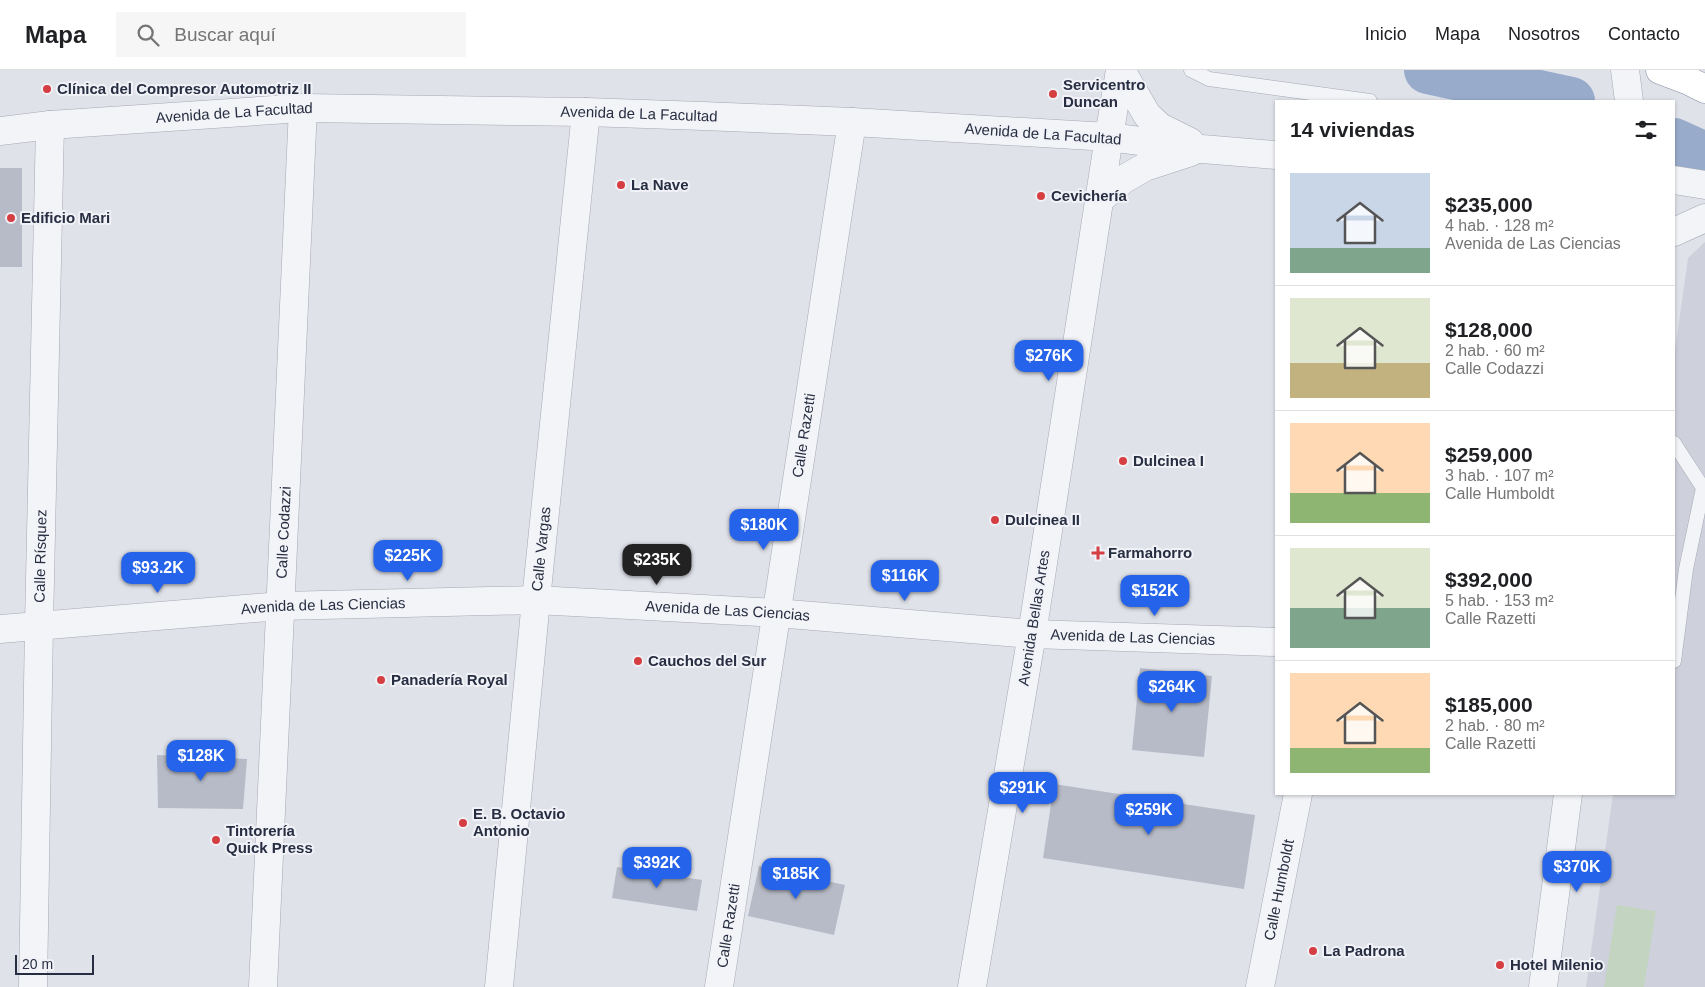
<!DOCTYPE html>
<html lang="es">
<head>
<meta charset="utf-8">
<style>
	body { margin:0; font-family:Arial,sans-serif; background:#f6f6f6; color:#202124; height:100vh; display:flex; flex-direction:column; font-size:19px; white-space:nowrap }
	* { box-sizing:border-box; margin:0 }
	p { font-size:16px; color:#757577 }
	.icon { flex:none; width:28px; height:28px; fill:none; stroke:currentColor; stroke-width:2; stroke-linecap:round; stroke-linejoin:round }
	.map { position:relative; flex:1; overflow:hidden }
	.drawer { position:absolute; left:1275px; top:30px; width:400px; height:695px; display:flex; flex-direction:column; background:#fff; border-radius:0px; box-shadow:0 1px 4px #0004 }
	.drawer>* { flex:none }
	.scale { position:absolute; left:15px; bottom:12px; width:79px; box-sizing:border-box; padding-left:5px; border:2px solid #282e42; border-top:0; font-size:14px; line-height:18px; white-space:nowrap; color:#282e42; -webkit-text-stroke:4px #f0f2f7; paint-order:stroke }
	.price { position:absolute; translate:-50% -42px; padding:0 11px; border-radius:10px; background:#2563eb; color:#fff; font-size:16px; line-height:32px; filter:drop-shadow(0 1px 2px #0008) }
	.price::after { content:''; position:absolute; left:50%; top:30px; width:15px; height:11px; margin-left:-8px; background:inherit; clip-path:polygon(0 0,100% 0,50% 100%) }
	.price.on { background:#222; color:#fff }
	ul { padding:0; list-style:none }
	li { display:flex; align-items:center; gap:15px; height:125px; padding:0 15px }
	li+li { border-top:1px solid #e0e0e0 }
	li span { display:grid; place-items:center; flex:none; width:140px; height:100px; border-radius:0px; color:#555 }
	li>.icon { margin-inline-start:auto }
	span .icon { width:60px; height:60px; fill:#fffc; stroke-width:1 }
	li b { font-size:21px }
	h2 { display:flex; justify-content:space-between; align-items:center; height:60px; padding:0 15px; font-size:21px }
	header { display:flex; align-items:center; gap:30px; box-sizing:border-box; height:70px; padding:0 25px; background:#fff; border-bottom:1px solid #e0e0e0 }
	header strong { font-size:24px }
	nav { display:flex; gap:28px; margin-inline-start:auto; font-size:18px }
	.search { width:350px; height:45px; background:#f6f6f6; display:flex; align-items:center; gap:12px; box-sizing:border-box; padding:0 18px; border-radius:0px; color:#757577; font-size:19px }
	.map>svg:first-child { display:block }
</style>
</head>
<body>
<header>
<strong>Mapa</strong>
<div class="search"><svg class="icon" aria-label="search" viewBox="0 0 24 24"><circle cx="10" cy="10" r="6"/><path d="M15 15l6 6"/></svg>Buscar aquí</div>
<nav><a>Inicio</a><a>Mapa</a><a>Nosotros</a><a>Contacto</a></nav>
</header>
<div class="map">
<svg width="1705" height="917" viewBox="0 0 1705 917">
	<rect width="100%" height="100%" fill="#e0e2ea"/>
	<path fill="#ced1dc" d="M1705,172V917H1586L1613,724H1674V287L1688,188Z"/>
	<path fill="#c3d4c1" d="M1617,835L1656,841L1644,917H1604Z"/>
	<g fill="none" stroke-linecap="round" stroke-linejoin="round">
		<path stroke="#99abcb" stroke-width="48" d="M1428,0L1571,31
			M1674,72L1705,86"/>
	</g>
	<path fill="#b7bbc7" d="M0,98H22V197H0Z
		M1140,598L1212,606L1204,687L1132,680Z
		M157,685L247,689L243,739L158,738Z
		M1054,714L1255,745L1244,819L1043,788Z
		M759,796L845,815L834,865L748,846Z
		M617,797L702,810L697,841L612,828Z"/>
	<g fill="none" stroke-linecap="round" stroke-linejoin="round">
		<defs>
			<path id="service" d="M1191,0L1209,9L1370,31
				M1674,373L1705,421
				M1674,591L1686,499L1703,418"/>
			<g id="minor">
				<path d="M1625,0L1629,31"/>
				<path id="s1" d="M0,61L50,55L303,38L586,42L703,46L852,52L1109,67L1120,0"/>
				<path id="s2" d="M33,917L39,555L50,55"/>
				<path id="s3" d="M263,917L303,38"/>
				<path id="s4" d="M499,917L536,530L586,42"/>
				<path id="s5" d="M719,917L852,52"/>
				<path id="s6" d="M972,917L1032,564L1276,572"/>
				<path id="s7" d="M1260,917L1298,724"/>
			</g>
			<g id="tertiary">
				<path d="M1121,0L1147,45L1160,57L1190,72"/>
				<path d="M1674,110L1705,115"/>
				<path d="M1099,130L1124,109L1145,97L1191,82"/>
				<path d="M1674,162L1705,148"/>
				<path id="s8" d="M0,559L281,536L536,530L776,543L1032,564L1109,67L1202,79L1276,85"/>
				<path d="M1543,917L1568,724"/>
			</g>
			<path id="motorway" d="M1660,0L1689,11L1705,19"/>
		</defs>
		<use href="#service" stroke="#a5a8b4" stroke-width="15"/>
		<use href="#minor" stroke="#a5a8b4" stroke-width="29"/>
		<use href="#tertiary" stroke="#a5a8b4" stroke-width="29"/>
		<use href="#motorway" stroke="#868ea1" stroke-width="29"/>
		<use href="#service" stroke="#f3f4f8" stroke-width="14"/>
		<use href="#minor" stroke="#f3f4f8" stroke-width="28"/>
		<use href="#tertiary" stroke="#f3f4f8" stroke-width="28"/>
		<use href="#motorway" stroke="#fff" stroke-width="28"/>
	</g>
	<g fill="#d53f42" stroke="#f0f2f7" stroke-width="2">
		<circle cx="47" cy="19" r="5"/>
		<circle cx="1053" cy="24" r="5"/>
		<circle cx="621" cy="115" r="5"/>
		<circle cx="1041" cy="126" r="5"/>
		<circle cx="11" cy="148" r="5"/>
		<circle cx="1123" cy="391" r="5"/>
		<circle cx="995" cy="450" r="5"/>
		<path d="M1095.5 475.5h5v5h5v5h-5v5h-5v-5h-5v-5h5z"/>
		<circle cx="638" cy="591" r="5"/>
		<circle cx="381" cy="610" r="5"/>
		<circle cx="463" cy="753" r="5"/>
		<circle cx="216" cy="770" r="5"/>
		<circle cx="1313" cy="881" r="5"/>
		<circle cx="1500" cy="895" r="5"/>
	</g>
	<g text-anchor="middle" stroke-width="4" stroke-linejoin="round" paint-order="stroke">
		<g font-size="15" font-weight="bold" fill="#282e42" stroke="#f0f2f7" text-anchor="start">
			<text x="1063" y="20">Servicentro<tspan x="1063" dy="17">Duncan</tspan></text>
			<text x="57" y="24">Clínica del Compresor Automotriz II</text>
			<text x="631" y="120">La Nave</text>
			<text x="1051" y="131">Cevichería</text>
			<text x="21" y="153">Edificio Mari</text>
			<text x="1133" y="396">Dulcinea I</text>
			<text x="1005" y="455">Dulcinea II</text>
			<text x="1108" y="488">Farmahorro</text>
			<text x="648" y="596">Cauchos del Sur</text>
			<text x="391" y="615">Panadería Royal</text>
			<text x="473" y="749">E. B. Octavio<tspan x="473" dy="17">Antonio</tspan></text>
			<text x="226" y="766">Tintorería<tspan x="226" dy="17">Quick Press</tspan></text>
			<text x="1323" y="886">La Padrona</text>
			<text x="1510" y="900">Hotel Milenio</text>
		</g>
		<g font-size="15" fill="#282e42" stroke="#f0f2f7">
			<text dy="5" stroke="none"><textPath href="#s1" startOffset="235">Avenida de La Facultad</textPath></text>
			<text dy="5" stroke="none"><textPath href="#s1" startOffset="640">Avenida de La Facultad</textPath></text>
			<text transform="translate(1043 64) rotate(4)" y="5">Avenida de La Facultad</text>
			<text dy="5" stroke="none"><textPath href="#s5" startOffset="558">Calle Razetti</textPath></text>
			<text dy="5" stroke="none"><textPath href="#s3" startOffset="455">Calle Codazzi</textPath></text>
			<text dy="5" stroke="none"><textPath href="#s4" startOffset="440">Calle Vargas</textPath></text>
			<text dy="5" stroke="none"><textPath href="#s2" startOffset="431">Calle Rísquez</textPath></text>
			<text dy="5" stroke="none"><textPath href="#s8" startOffset="324">Avenida de Las Ciencias</textPath></text>
			<text dy="5" stroke="none"><textPath href="#s8" startOffset="729">Avenida de Las Ciencias</textPath></text>
			<text transform="translate(1034 548) rotate(-81)" y="5">Avenida Bellas Artes</text>
			<text dy="5" stroke="none"><textPath href="#s6" startOffset="459">Avenida de Las Ciencias</textPath></text>
			<text dy="5" stroke="none"><textPath href="#s7" startOffset="99">Calle Humboldt</textPath></text>
			<text dy="5" stroke="none"><textPath href="#s5" startOffset="62">Calle Razetti</textPath></text>
		</g>
	</g>
</svg>
<div class="scale">20 m</div>
<b class="price" style="left:1049px;top:312px">$276K</b>
<b class="price" style="left:764px;top:481px">$180K</b>
<b class="price" style="left:408px;top:512px">$225K</b>
<b class="price on" style="left:657px;top:516px">$235K</b>
<b class="price" style="left:158px;top:524px">$93.2K</b>
<b class="price" style="left:905px;top:532px">$116K</b>
<b class="price" style="left:1155px;top:547px">$152K</b>
<b class="price" style="left:1172px;top:643px">$264K</b>
<b class="price" style="left:201px;top:712px">$128K</b>
<b class="price" style="left:1023px;top:744px">$291K</b>
<b class="price" style="left:1149px;top:766px">$259K</b>
<b class="price" style="left:657px;top:819px">$392K</b>
<b class="price" style="left:1577px;top:823px">$370K</b>
<b class="price" style="left:796px;top:830px">$185K</b>
<section class="drawer">
<h2>14 viviendas<svg class="icon" aria-label="filters" viewBox="0 0 24 24"><path d="M4 7h16M4 17h16"/><circle cx="9" cy="7" r="2"/><circle cx="15" cy="17" r="2"/></svg></h2>
<ul>
<li><span style="background:linear-gradient(#c9d6e8 75%,#7fa58c 0)"><svg class="icon" aria-label="home" viewBox="0 0 24 24"><path d="M3 11l9-7 9 7M6 9v11h12V9"/></svg></span><div><b>$235,000</b><p>4 hab. · 128 m²</p><p>Avenida de Las Ciencias</p></div></li>
<li><span style="background:linear-gradient(#dfe7d0 65%,#c2b280 0)"><svg class="icon" aria-label="home" viewBox="0 0 24 24"><path d="M3 11l9-7 9 7M6 9v11h12V9"/></svg></span><div><b>$128,000</b><p>2 hab. · 60 m²</p><p>Calle Codazzi</p></div></li>
<li><span style="background:linear-gradient(#ffd9b3 70%,#8fb573 0)"><svg class="icon" aria-label="home" viewBox="0 0 24 24"><path d="M3 11l9-7 9 7M6 9v11h12V9"/></svg></span><div><b>$259,000</b><p>3 hab. · 107 m²</p><p>Calle Humboldt</p></div></li>
<li><span style="background:linear-gradient(#dfe7d0 60%,#7fa58c 0)"><svg class="icon" aria-label="home" viewBox="0 0 24 24"><path d="M3 11l9-7 9 7M6 9v11h12V9"/></svg></span><div><b>$392,000</b><p>5 hab. · 153 m²</p><p>Calle Razetti</p></div></li>
<li><span style="background:linear-gradient(#ffd9b3 75%,#8fb573 0)"><svg class="icon" aria-label="home" viewBox="0 0 24 24"><path d="M3 11l9-7 9 7M6 9v11h12V9"/></svg></span><div><b>$185,000</b><p>2 hab. · 80 m²</p><p>Calle Razetti</p></div></li>
</ul>
</section>
</div>
</body>
</html>
